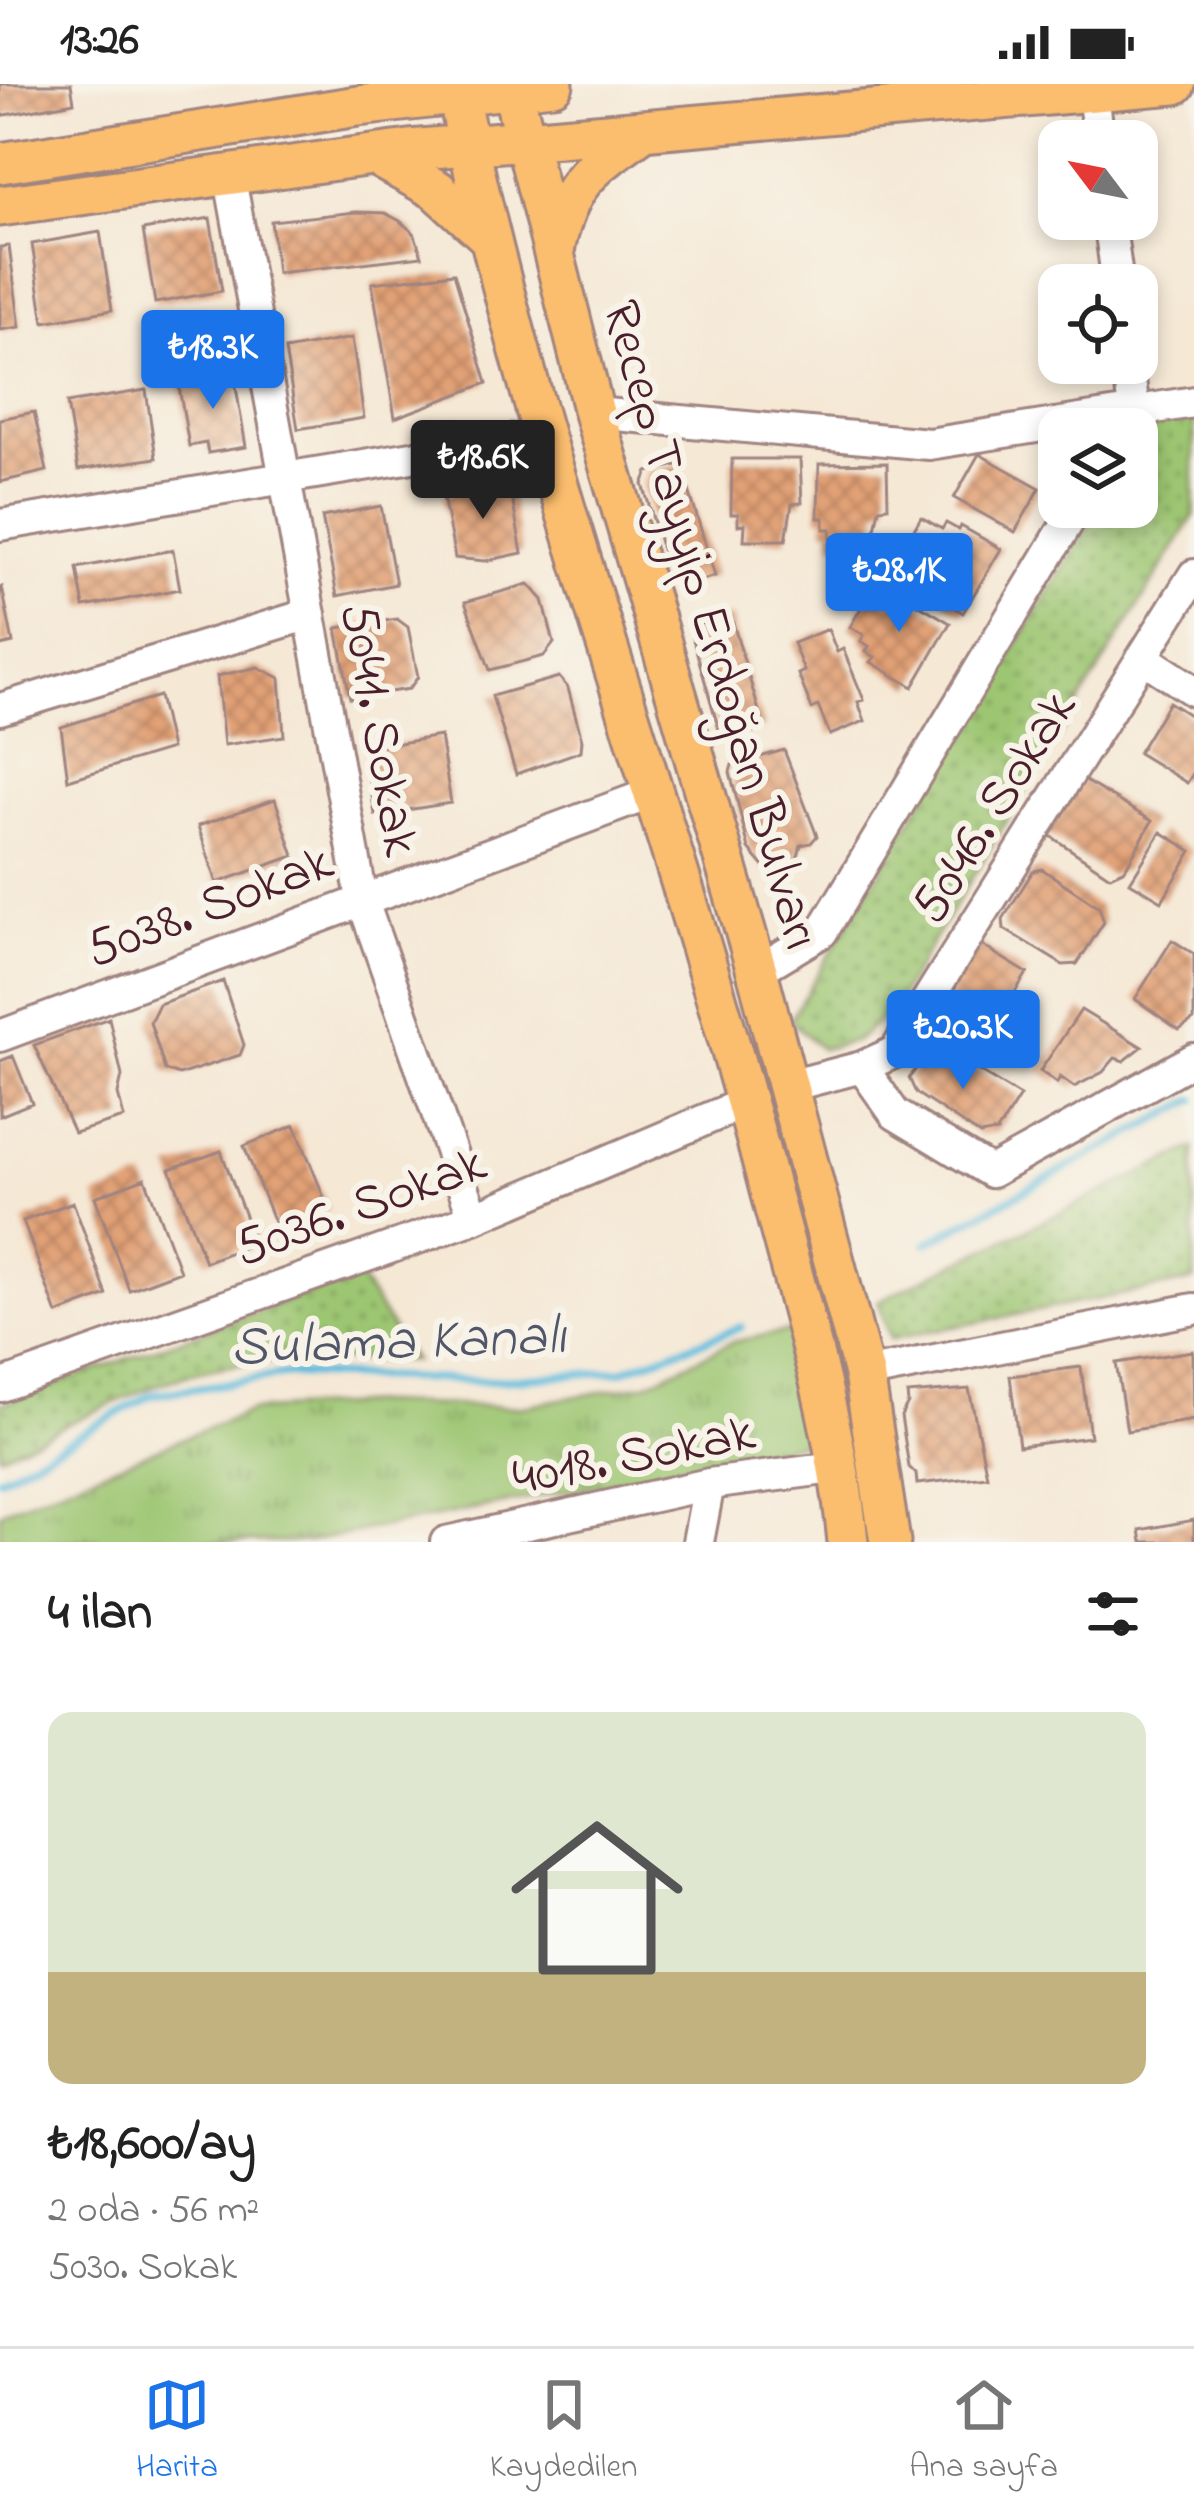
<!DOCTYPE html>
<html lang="tr">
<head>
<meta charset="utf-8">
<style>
	body { margin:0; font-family:"Indie Flower",sans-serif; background:#f2f2f2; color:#222; height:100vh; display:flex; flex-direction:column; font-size:45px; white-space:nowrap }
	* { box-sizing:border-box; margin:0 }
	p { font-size:39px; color:#767676 }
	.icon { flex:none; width:66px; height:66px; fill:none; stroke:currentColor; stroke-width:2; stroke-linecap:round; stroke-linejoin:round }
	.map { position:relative; height:1458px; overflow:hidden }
	.sheet { display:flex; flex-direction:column; background:#fff; flex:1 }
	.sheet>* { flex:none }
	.needle { width:78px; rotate:302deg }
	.tools { position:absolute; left:1038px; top:36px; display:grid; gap:24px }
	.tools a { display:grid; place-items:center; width:120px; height:120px; border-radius:24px; background:#fff; box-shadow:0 6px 18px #0003; font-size:60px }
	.price { position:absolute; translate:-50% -102px; padding:0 27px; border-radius:12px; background:#1a73e8; color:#fff; font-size:39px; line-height:78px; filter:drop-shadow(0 3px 6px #0008) }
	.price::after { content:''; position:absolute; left:50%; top:72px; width:36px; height:27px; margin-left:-18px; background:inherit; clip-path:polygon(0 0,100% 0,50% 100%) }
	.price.selected { background:#222; color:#fff }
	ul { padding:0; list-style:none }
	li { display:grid; align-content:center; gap:24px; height:636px; padding:0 48px }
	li+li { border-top:3px solid #e0e0e0 }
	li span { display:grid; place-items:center; height:372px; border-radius:24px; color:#555 }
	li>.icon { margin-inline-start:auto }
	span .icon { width:216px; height:216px; fill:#fffc; stroke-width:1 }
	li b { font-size:51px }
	h2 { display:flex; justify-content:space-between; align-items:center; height:144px; padding:0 48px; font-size:51px }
	.status { display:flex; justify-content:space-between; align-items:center; height:84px; padding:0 60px; background:#fff; direction:ltr }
	.status svg { height:33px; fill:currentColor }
	.dock { display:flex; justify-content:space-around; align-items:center; height:168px; border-top:3px solid #e0e0e0; background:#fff; font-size:33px; color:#767676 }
	.dock a { display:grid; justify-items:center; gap:6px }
	.dock .selected { color:#1a73e8 }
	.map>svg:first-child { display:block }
</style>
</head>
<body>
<div class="status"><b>13:26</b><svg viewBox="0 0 49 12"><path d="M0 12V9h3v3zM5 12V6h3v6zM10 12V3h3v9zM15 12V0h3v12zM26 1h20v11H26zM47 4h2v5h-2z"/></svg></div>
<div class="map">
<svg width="1194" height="1458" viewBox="0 0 1194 1458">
	<defs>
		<pattern id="grass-tufts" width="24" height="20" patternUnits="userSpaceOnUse" patternTransform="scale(3)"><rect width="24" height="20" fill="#9dc672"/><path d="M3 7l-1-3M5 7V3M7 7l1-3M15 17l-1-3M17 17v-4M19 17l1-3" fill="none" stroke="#82a05e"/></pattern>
		<pattern id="park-dots" width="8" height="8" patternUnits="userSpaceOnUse" patternTransform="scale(3)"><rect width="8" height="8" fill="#9dc672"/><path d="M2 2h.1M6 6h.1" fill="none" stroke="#82a05e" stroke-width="1.8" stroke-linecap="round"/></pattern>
		<pattern id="building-cross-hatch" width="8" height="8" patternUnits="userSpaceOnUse" patternTransform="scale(3)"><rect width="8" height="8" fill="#e2a277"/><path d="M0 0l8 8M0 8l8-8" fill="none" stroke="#b98362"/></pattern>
	</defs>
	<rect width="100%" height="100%" fill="#f7f3e8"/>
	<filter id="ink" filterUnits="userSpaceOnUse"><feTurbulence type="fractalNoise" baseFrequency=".00833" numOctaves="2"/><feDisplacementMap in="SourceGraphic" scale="24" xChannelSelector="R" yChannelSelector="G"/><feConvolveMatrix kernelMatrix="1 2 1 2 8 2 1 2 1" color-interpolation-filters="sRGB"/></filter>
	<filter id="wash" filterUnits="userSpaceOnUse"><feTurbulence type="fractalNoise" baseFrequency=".004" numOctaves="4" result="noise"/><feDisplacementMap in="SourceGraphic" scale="48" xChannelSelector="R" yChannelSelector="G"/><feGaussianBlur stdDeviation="2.7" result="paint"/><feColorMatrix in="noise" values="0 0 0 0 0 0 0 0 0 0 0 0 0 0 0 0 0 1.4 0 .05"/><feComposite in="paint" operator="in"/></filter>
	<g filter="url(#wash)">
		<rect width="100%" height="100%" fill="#f5e8d5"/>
		<path fill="url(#grass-tufts)" stroke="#74724e" stroke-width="3" d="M793,1246L827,1352L739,1374L307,1458H0V1429L7,1425L251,1327L378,1319L518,1323L645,1300L732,1258Z"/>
		<path fill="url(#park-dots)" stroke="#74724e" stroke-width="3" d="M1194,333V431L890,928L856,957L821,965L790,936L1100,423H1137V361L1152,337Z
			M1194,1064V1197L890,1255L878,1217Z
			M358,1192L413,1277C345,1275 274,1272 208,1286C145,1299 61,1345 0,1371V1320Z"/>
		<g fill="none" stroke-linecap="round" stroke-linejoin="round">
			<path stroke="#5fbcdd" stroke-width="8" d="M927,1159L1194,1016
				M0,1394L151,1311L289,1290L486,1297L621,1287L741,1243"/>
		</g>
		<g id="blocks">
			<path fill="url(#building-cross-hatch)" d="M0,0H71L74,18L0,32Z
				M356,128L385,129L400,137L414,149L422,172L277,189L271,137Z
				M210,134L222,207L155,219L143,146Z
				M100,148L112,226L44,238L32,160Z
				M9,162L20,243L0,246V163Z
				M454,189L487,299L395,334L372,199Z
				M352,254L364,334L298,345L285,266Z
				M233,285L246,363L208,369L206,359L189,362L179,303L197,300L196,291Z
				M146,306L156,374L78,386L67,319Z
				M34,328L47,387L0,398V335Z
				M979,370L1040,404L1015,448L954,414Z
				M732,375H800L802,419L792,420L786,456H744L745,440L738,441V430H731Z
				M887,379L888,423L879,424L872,461L831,460V445H824V434H818L819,380Z
				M681,380L715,492L680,503L670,494L643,400L648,388Z
				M508,392L522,469L485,477L455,474L443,412Z
				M381,422L396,500L337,512L322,433Z
				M921,433L942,445L946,439L959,446L961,442L1001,465L963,529L922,504L925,499L917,493L920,488L911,483L915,477L901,469Z
				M173,466L180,505L84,523L77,484Z
				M529,500L543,516L554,559L544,572L490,586L465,518Z
				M2,503L13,559L0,562V504Z
				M871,507L892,519L896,513L908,520L911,516L950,539L913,603L871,578L875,573L866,568L869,562L861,557L864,551L850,543Z
				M731,532L764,644L729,655L719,646L692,552L697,541Z
				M397,535L408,543L418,593L409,605L350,614L337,544Z
				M828,545L837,568L843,565L864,616L858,618L865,637L830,651L818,622L812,625L798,590L804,587L793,559Z
				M258,583L280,594L284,652L224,661L217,592Z
				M559,593L568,604L582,656L581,667L516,690L492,612Z
				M159,612L171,665L68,696L61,643Z
				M1169,618L1194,634V688L1187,699L1138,669Z
				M440,652L451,719L375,731L365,665Z
				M784,666L817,752L811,759L801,761L797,776L766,785L749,765L730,688L732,681Z
				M1082,695L1152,737L1125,785L1110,792L1046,749Z
				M275,715L294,772L217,799L198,742Z
				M1161,748L1192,767L1162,817L1130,798Z
				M1042,785L1099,823L1104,838L1077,880L1063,881L1004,845L1003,835L1033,787Z
				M1172,856L1194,870V936L1179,946L1135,915Z
				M978,859L1027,889L985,956L938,927Z
				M223,897L244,961L240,971L179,991L165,986L150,938L159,920Z
				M1081,926L1142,963L1124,977L1115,974L1103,988L1074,1003L1060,993L1057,999L1040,987Z
				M109,934L122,992L118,1010L124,1034L74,1049L34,961Z
				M934,960L1020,1012L997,1048L980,1051L916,1009L909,994Z
				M13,972L32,1019L0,1032V977Z
				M295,1041L329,1126L277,1146L244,1062Z
				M221,1067L255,1159L205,1178L170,1085Z
				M145,1094L180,1187L129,1206L95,1113Z
				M73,1118L107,1211L57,1230L23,1137Z
				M1193,1267L1194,1336L1127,1347L1116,1279Z
				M1081,1283L1090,1353L1019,1362L1010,1292Z
				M969,1305L987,1392L917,1400L916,1390L909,1383L901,1332L908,1319L907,1310Z
				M1194,1436V1458H1142L1140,1446Z"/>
		</g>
	</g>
	<g filter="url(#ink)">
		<use href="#blocks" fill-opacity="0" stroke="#a08480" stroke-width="3"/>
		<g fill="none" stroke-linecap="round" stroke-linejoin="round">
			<defs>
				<path id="minor" d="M1093,9L1099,57
					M229,89L362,815L474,1134
					M1109,135L1118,201
					M594,329L929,360L1194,318
					M1123,345L1134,327L1128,279
					M0,441L545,351
					M1145,575L1194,607
					M0,625L310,530
					M757,887L822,848L1077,423
					M0,952L655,708
					M862,983L895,1030L991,1088L1194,975
					M785,1003L862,983L895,968L1194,491
					M864,1290L1194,1225
					M0,1302L474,1134L747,1018
					M446,1458L709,1400L841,1383
					M698,1458L709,1400"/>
				<path id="major" d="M512,3L594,329L757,887L864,1290L890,1458
					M458,11C533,379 672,732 767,1095C798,1215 836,1335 848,1458
					M374,71L437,106L489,153
					M0,79L358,22L553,0
					M0,122L409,66L1175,0
					M554,167C568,97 589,86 644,46"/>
			</defs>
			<use href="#minor" stroke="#a08480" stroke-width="36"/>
			<use href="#major" stroke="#a08480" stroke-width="45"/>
			<use href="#minor" stroke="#fff" stroke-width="30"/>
			<use href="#major" stroke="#fbbd6e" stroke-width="39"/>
		</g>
	</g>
	<g text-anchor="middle" stroke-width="12" stroke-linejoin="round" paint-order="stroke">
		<g font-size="54" fill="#4a1f2b" stroke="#f7f3e8">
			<text transform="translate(714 540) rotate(74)" y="19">Recep Tayyip Erdoğan Bulvarı</text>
			<text transform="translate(383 645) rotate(80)" y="19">5041. Sokak</text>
			<text transform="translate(991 721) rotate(-58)" y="19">5046. Sokak</text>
			<text transform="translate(208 819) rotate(-21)" y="19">5038. Sokak</text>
			<text transform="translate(359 1119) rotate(-20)" y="19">5036. Sokak</text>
			<text transform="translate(633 1368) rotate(-11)" y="19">4018. Sokak</text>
		</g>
		<g font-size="57" font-style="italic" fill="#515669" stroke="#f7f3e8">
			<text transform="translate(398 1254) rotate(-2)" y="20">Sulama Kanalı</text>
		</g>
	</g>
</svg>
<div class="tools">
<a><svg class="needle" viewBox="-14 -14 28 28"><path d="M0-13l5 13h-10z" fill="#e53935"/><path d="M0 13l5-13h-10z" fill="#767676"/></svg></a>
<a><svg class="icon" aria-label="locate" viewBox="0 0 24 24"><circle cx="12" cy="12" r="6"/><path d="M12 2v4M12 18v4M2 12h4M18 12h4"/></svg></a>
<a><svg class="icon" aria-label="layers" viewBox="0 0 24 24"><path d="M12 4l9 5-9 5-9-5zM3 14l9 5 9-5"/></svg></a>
</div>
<b class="price" style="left:213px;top:328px">₺18.3K</b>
<b class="price selected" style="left:483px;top:438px">₺18.6K</b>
<b class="price" style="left:899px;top:551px">₺28.1K</b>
<b class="price" style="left:963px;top:1008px">₺20.3K</b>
</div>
<section class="sheet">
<h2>4 ilan<svg class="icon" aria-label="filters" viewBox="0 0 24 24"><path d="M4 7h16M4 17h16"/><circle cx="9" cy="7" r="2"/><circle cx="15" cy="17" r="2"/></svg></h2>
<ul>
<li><span style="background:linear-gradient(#dfe7d0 70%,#c2b280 0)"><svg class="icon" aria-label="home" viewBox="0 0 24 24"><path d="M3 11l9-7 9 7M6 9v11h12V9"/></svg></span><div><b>₺18,600/ay</b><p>2 oda · 56 m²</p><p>5030. Sokak</p></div></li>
</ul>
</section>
<nav class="dock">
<a class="selected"><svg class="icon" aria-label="map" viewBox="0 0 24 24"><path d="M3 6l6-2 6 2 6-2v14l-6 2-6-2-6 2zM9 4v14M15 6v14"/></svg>Harita</a>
<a><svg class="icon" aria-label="saved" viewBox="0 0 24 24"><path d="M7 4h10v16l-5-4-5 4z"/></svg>Kaydedilen</a>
<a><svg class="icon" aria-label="home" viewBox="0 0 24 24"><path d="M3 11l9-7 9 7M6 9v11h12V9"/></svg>Ana sayfa</a>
</nav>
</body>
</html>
